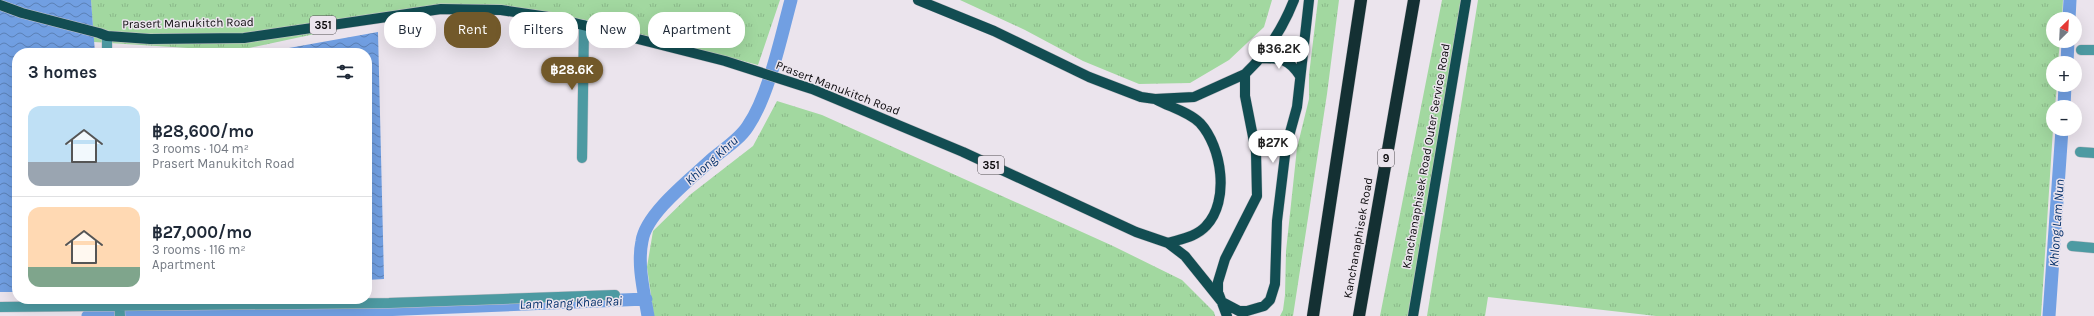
<!DOCTYPE html>
<html lang="en">
<head>
<meta charset="utf-8">
<style>
	body { margin:0; font-family:Karla,sans-serif; background:#f6f6f7; color:#1f2937; height:100vh; display:flex; flex-direction:column; font-size:15px; white-space:nowrap }
	* { box-sizing:border-box; margin:0 }
	p { font-size:13px; color:#747a83 }
	.icon { flex:none; width:22px; height:22px; fill:none; stroke:currentColor; stroke-width:2; stroke-linecap:round; stroke-linejoin:round }
	.map { position:relative; flex:1; overflow:hidden }
	.side { position:absolute; left:12px; top:48px; width:360px; height:256px; display:flex; flex-direction:column; background:#fff; border-radius:16px; box-shadow:0 4px 16px #0002 }
	.side>* { flex:none }
	.banner { position:absolute; left:384px; top:12px; width:380px; height:36px; display:flex; gap:8px }
	.needle { width:26px; rotate:24deg }
	.controls { position:absolute; left:2046px; top:12px; display:grid; gap:8px }
	.controls a { display:grid; place-items:center; width:36px; height:36px; border-radius:50%; background:#fff; box-shadow:0 4px 16px #0002; font-size:20px }
	.price { position:absolute; translate:-50% -34px; padding:0 9px; border-radius:14px; background:#fff; color:#222; font-size:13px; line-height:26px; filter:drop-shadow(0 1px 2px #0008) }
	.price::after { content:''; position:absolute; left:50%; top:24px; width:12px; height:9px; margin-left:-6px; background:inherit; clip-path:polygon(0 0,100% 0,50% 100%) }
	.price.active { background:#72592a; color:#fff }
	ul { padding:0; list-style:none }
	li { display:flex; align-items:center; gap:12px; height:100px; padding:0 16px }
	li+li { border-top:1px solid #e0e1e3 }
	li span { display:grid; place-items:center; flex:none; width:112px; height:80px; border-radius:12px; color:#555 }
	li>.icon { margin-inline-start:auto }
	span .icon { width:48px; height:48px; fill:#fffc; stroke-width:1 }
	li b { font-size:17px }
	h2 { display:flex; justify-content:space-between; align-items:center; height:48px; padding:0 16px; font-size:17px }
	.tag { padding:0 14px; border-radius:16px; background:#fff; box-shadow:0 4px 16px #0002; font-size:14px; line-height:36px }
	.tag.active { background:#72592a; color:#fff }
	.map>svg:first-child { display:block }
</style>
</head>
<body>
<div class="map">
<svg width="2094" height="316" viewBox="0 0 2094 316">
	<defs>
		<pattern id="grass-tufts" width="24" height="20" patternUnits="userSpaceOnUse"><rect width="24" height="20" fill="#a2d8a0"/><path d="M3 7l-1-3M5 7V3M7 7l1-3M15 17l-1-3M17 17v-4M19 17l1-3" fill="none" stroke="#8ab889"/></pattern>
		<pattern id="water-waves" width="16" height="10" patternUnits="userSpaceOnUse"><rect width="16" height="10" fill="#719fe2"/><path d="M0 5q4-4 8 0t8 0" fill="none" stroke="#5b80b6"/></pattern>
	</defs>
	<rect width="100%" height="100%" fill="#ebe4ed"/>
	<path fill="url(#grass-tufts)" d="M91,0H780L758,65L594,22L516,8L455,4L235,51L94,42Z
		M960,0H1272L1264,27L1229,60L1190,83L1139,84L1083,61L1025,30Z
		M1318,0H1339L1327,94L1293,316H1280L1283,310L1285,295L1286,251L1297,148L1309,99V75Z
		M1442,0H1461L1408,316H1380Z
		M1478,0H2063L2062,19H2053V41H2060L2058,63H2053V85H2057L2055,107H2053V129L2041,316H1656L1488,297L1485,316H1427Z
		M777,101L822,115L1113,246L1182,280L1214,312L1215,316H654L647,267L653,231L691,194L753,146Z"/>
	<path fill="url(#water-waves)" d="M0,0H91L95,53H17V292H0Z
		M378,32L384,279L367,280V53H261Z"/>
	<g fill="none" stroke-linecap="round" stroke-linejoin="round">
		<path stroke="#719fe2" stroke-width="13" d="M2069,19L2070,0
			M2067,63L2068,41
			M2064,107L2065,85
			M88,316L308,313L646,299
			M648,316C644,292 637,265 642,241C646,213 692,178 712,159C724,149 740,139 748,126C769,95 781,37 791,0
			M2049,316L2062,129"/>
		<defs>
			<path id="minor" d="M107,36V53
				M2081,50H2094
				M2080,152L2094,153
				M582,158L584,25
				M2072,246L2094,248
				M119,299L120,316
				M0,307L389,303L615,295"/>
			<path id="major" d="M918,0L994,31L1089,77L1141,97L1155,99L1194,97L1245,74
				M0,5L22,13L99,33L107,36L150,39L244,38L441,9L501,10L555,18L725,61L812,89L963,152L1136,232L1168,243L1185,256L1222,302L1239,311H1247L1264,306L1270,300L1275,284L1277,221L1286,147L1297,107L1309,0
				M1261,58C1281,58 1289,59 1300,76
				M1157,100C1170,107 1189,112 1200,123C1222,147 1230,201 1206,226C1196,237 1181,239 1168,243
				M1227,316L1218,292V282L1225,259L1257,196L1256,152L1245,96V74C1267,53 1283,28 1294,0
				M1413,316L1466,0"/>
			<path id="highway" d="M1313,316L1361,0
				M1359,316L1414,0"/>
		</defs>
		<use href="#minor" stroke="#c7c1c9" stroke-width="11"/>
		<use href="#major" stroke="#c7c1c9" stroke-width="11"/>
		<use href="#highway" stroke="#c7c1c9" stroke-width="13"/>
		<use href="#minor" stroke="#4d9aa2" stroke-width="10"/>
		<use href="#major" stroke="#124d52" stroke-width="10"/>
		<use href="#highway" stroke="#143033" stroke-width="12"/>
	</g>
	<g text-anchor="middle" stroke-width="3" stroke-linejoin="round" paint-order="stroke">
		<g fill="#ebe4ed" stroke="#504c51" stroke-width="1">
			<rect x="310" y="16" width="26" height="18" rx="3"/>
			<rect x="1378" y="149" width="16" height="18" rx="3"/>
			<rect x="978" y="156" width="26" height="18" rx="3"/>
		</g>
		<g font-size="11" font-weight="bold" fill="#0d0b0e">
			<text x="323" y="29">351</text>
			<text x="1386" y="162">9</text>
			<text x="991" y="169">351</text>
		</g>
		<g font-size="12" fill="#0d0b0e" stroke="#ebe4ed">
			<text transform="translate(188 23) rotate(-1)" y="4">Prasert Manukitch Road</text>
			<text transform="translate(838 88) rotate(21)" y="4">Prasert Manukitch Road</text>
			<text transform="translate(1426 156) rotate(-80)" y="4">Kanchanaphisek Road Outer Service Road</text>
			<text transform="translate(1358 238) rotate(-80)" y="4">Kanchanaphisek Road</text>
		</g>
		<g font-size="13" font-style="italic" fill="#05316c" stroke="#ebe4ed">
			<text transform="translate(711 160) rotate(-42)" y="5">Khlong Khru</text>
			<text transform="translate(2056 223) rotate(-86)" y="5">Khlong Lam Nun</text>
			<text transform="translate(571 302) rotate(-2)" y="5">Lam Rang Khae Rai</text>
		</g>
	</g>
</svg>
<div class="controls">
<a><svg class="needle" viewBox="-14 -14 28 28"><path d="M0-13l5 13h-10z" fill="#e53935"/><path d="M0 13l5-13h-10z" fill="#747a83"/></svg></a>
<a>+</a>
<a>−</a>
</div>
<b class="price" style="left:1279px;top:70px">฿36.2K</b>
<b class="price active" style="left:572px;top:91px">฿28.6K</b>
<b class="price" style="left:1273px;top:164px">฿27K</b>
<div class="banner">
<a class="tag">Buy</a>
<a class="tag active">Rent</a>
<a class="tag">Filters</a>
<a class="tag">New</a>
<a class="tag">Apartment</a>
</div>
<section class="side">
<h2>3 homes<svg class="icon" aria-label="filters" viewBox="0 0 24 24"><path d="M4 7h16M4 17h16"/><circle cx="9" cy="7" r="2"/><circle cx="15" cy="17" r="2"/></svg></h2>
<ul>
<li><span style="background:linear-gradient(#bfe0f5 70%,#9aa5b1 0)"><svg class="icon" aria-label="home" viewBox="0 0 24 24"><path d="M3 11l9-7 9 7M6 9v11h12V9"/></svg></span><div><b>฿28,600/mo</b><p>3 rooms · 104 m²</p><p>Prasert Manukitch Road</p></div></li>
<li><span style="background:linear-gradient(#ffd9b3 75%,#7fa58c 0)"><svg class="icon" aria-label="home" viewBox="0 0 24 24"><path d="M3 11l9-7 9 7M6 9v11h12V9"/></svg></span><div><b>฿27,000/mo</b><p>3 rooms · 116 m²</p><p>Apartment</p></div></li>
</ul>
</section>
</div>
</body>
</html>
